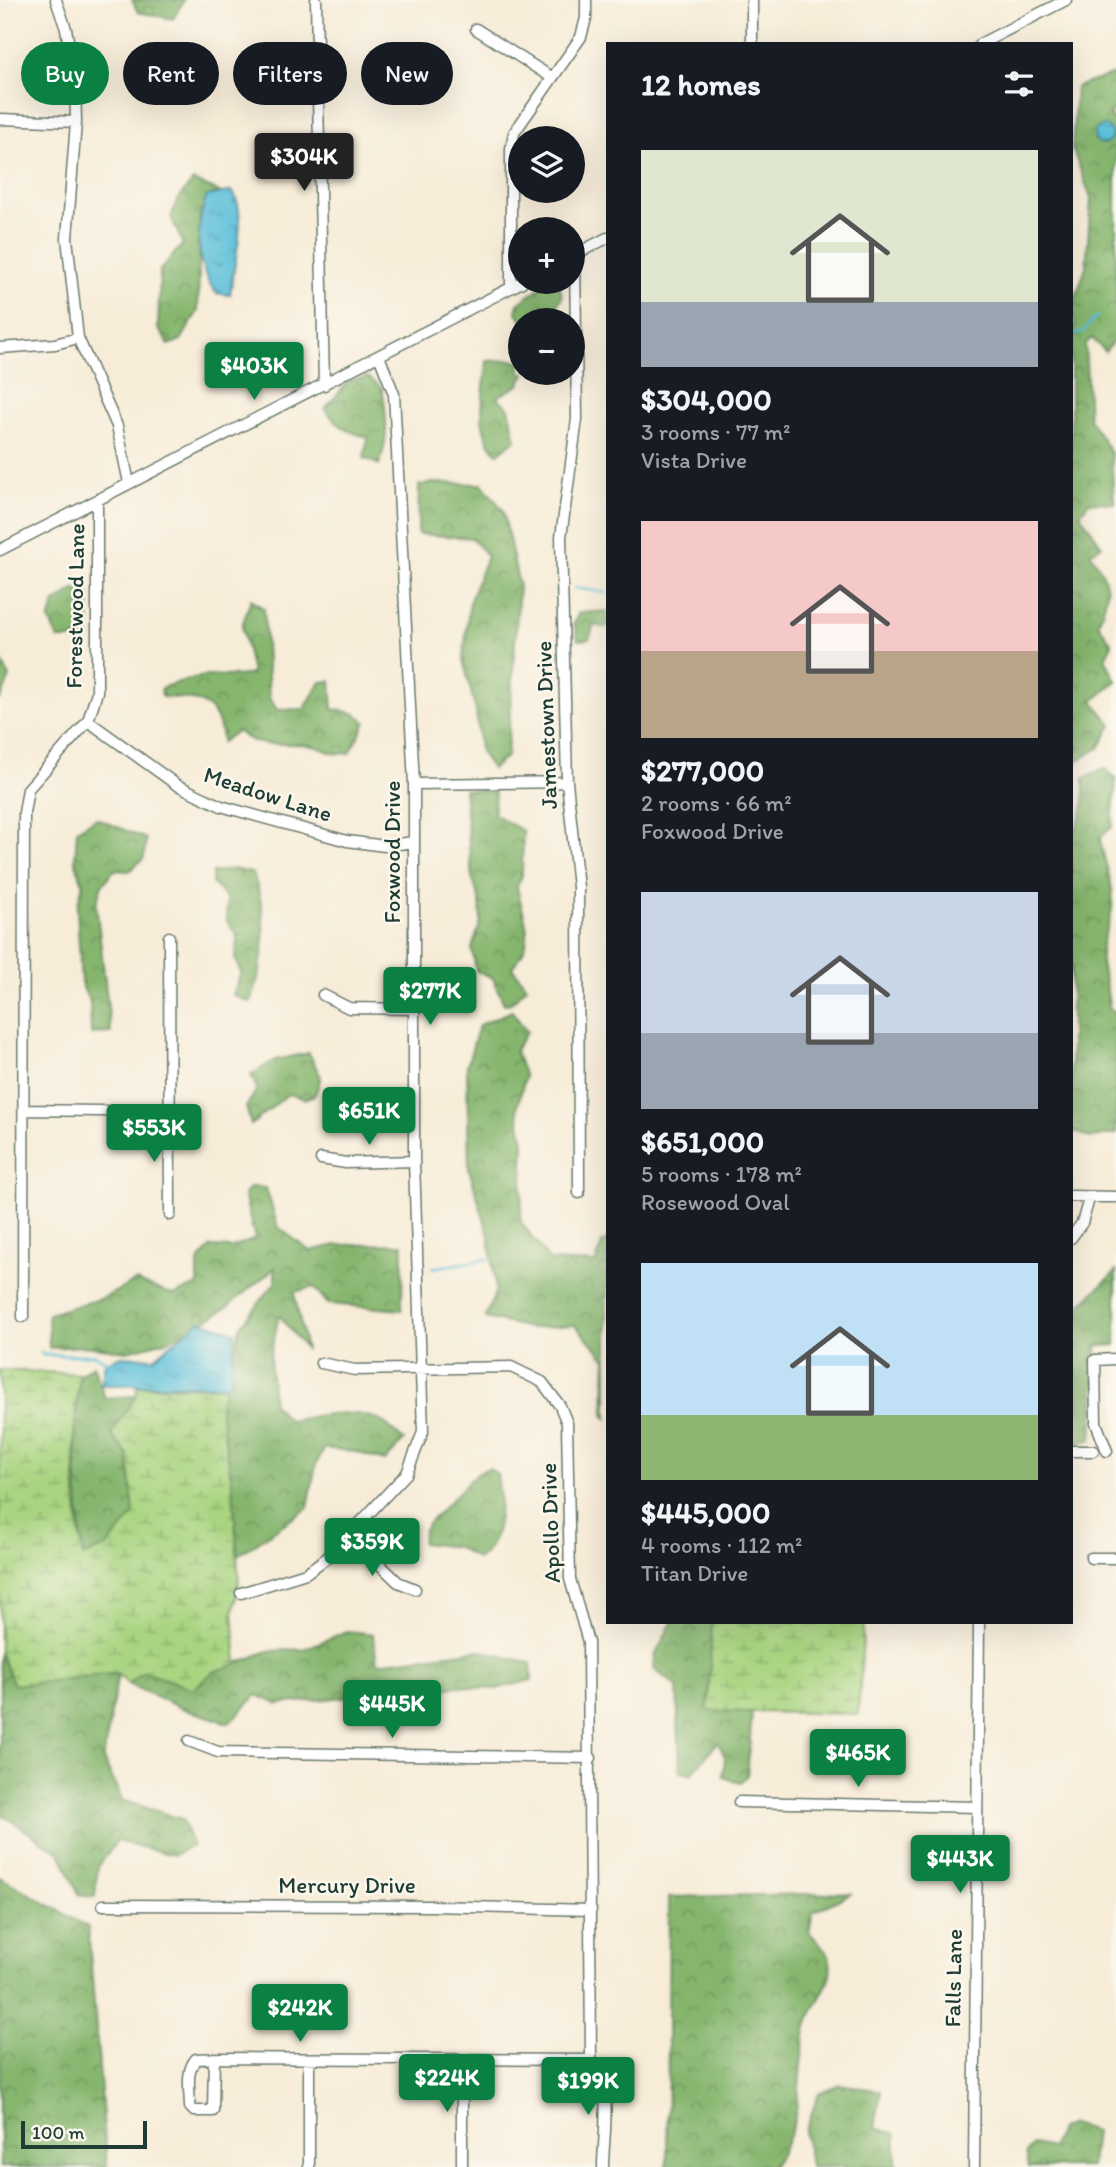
<!DOCTYPE html>
<html lang="en">
<head>
<meta charset="utf-8">
<style>
	body { margin:0; font-family:Itim,sans-serif; background:#242831; color:#f1f3f6; height:100vh; display:flex; flex-direction:column; font-size:26px; white-space:nowrap }
	* { box-sizing:border-box; margin:0 }
	p { font-size:23px; color:#9ea1a6 }
	.icon { flex:none; width:38px; height:38px; fill:none; stroke:currentColor; stroke-width:2; stroke-linecap:round; stroke-linejoin:round }
	.map { position:relative; flex:1; overflow:hidden }
	.side { position:absolute; left:606px; top:42px; width:467px; height:1582px; display:flex; flex-direction:column; background:#171b24; border-radius:0px; box-shadow:0 7px 28px #0002 }
	.side>* { flex:none }
	.banner { position:absolute; left:21px; top:42px; width:480px; height:63px; display:flex; gap:14px }
	.buttons { position:absolute; left:508px; top:126px; display:grid; gap:14px }
	.buttons a { display:grid; place-items:center; width:77px; height:77px; border-radius:50%; background:#171b24; box-shadow:0 7px 28px #0002; font-size:35px }
	.scale { position:absolute; left:21px; bottom:18px; width:126px; box-sizing:border-box; padding-left:7px; border:4px solid #1f3d34; border-top:0; font-size:19px; line-height:24px; white-space:nowrap; color:#1f3d34; -webkit-text-stroke:5px #fbf7ec; paint-order:stroke }
	.price { position:absolute; translate:-50% -60px; padding:0 16px; border-radius:7px; background:#0b8043; color:#fff; font-size:23px; line-height:46px; filter:drop-shadow(0 2px 4px #0008) }
	.price::after { content:''; position:absolute; left:50%; top:42px; width:21px; height:16px; margin-left:-10px; background:inherit; clip-path:polygon(0 0,100% 0,50% 100%) }
	.price.selected { background:#222; color:#fff }
	ul { padding:0; list-style:none }
	li { display:grid; align-content:center; gap:14px; height:371px; padding:0 35px }
	li span { display:grid; place-items:center; height:217px; border-radius:0px; color:#555 }
	li>.icon { margin-inline-start:auto }
	span .icon { width:126px; height:126px; fill:#fffc; stroke-width:1 }
	li b { font-size:30px }
	h2 { display:flex; justify-content:space-between; align-items:center; height:84px; padding:0 35px; font-size:30px }
	.tag { padding:0 24px; border-radius:32px; background:#171b24; box-shadow:0 7px 28px #0002; font-size:24px; line-height:63px }
	.tag.selected { background:#0b8043; color:#fff }
	.map>svg:first-child { display:block }
</style>
</head>
<body>
<div class="map">
<svg width="1116" height="2167" viewBox="0 0 1116 2167">
	<defs>
		<pattern id="forest-crowns" width="20" height="18" patternUnits="userSpaceOnUse" patternTransform="scale(1.75)"><rect width="20" height="18" fill="#86b66e"/><path d="M2 6a3 3 0 1 1 6 0M12 15a3 3 0 1 1 6 0" fill="none" stroke="#6d955b"/></pattern>
		<pattern id="wetland-marsh" width="20" height="14" patternUnits="userSpaceOnUse" patternTransform="scale(1.75)"><rect width="20" height="14" fill="#a9d480"/><path d="M1 5h8M5 5V1M11 12h8M15 12V8" fill="none" stroke="#89ad6a"/></pattern>
		<pattern id="water-ripples" width="26" height="14" patternUnits="userSpaceOnUse" patternTransform="scale(1.75)"><rect width="26" height="14" fill="#5cc0da"/><path d="M2 4q2-2 4 0t4 0M15 11q2-2 4 0t4 0" fill="none" stroke="#4b9db2"/></pattern>
	</defs>
	<rect width="100%" height="100%" fill="#fbf7ec"/>
	<filter id="ink" filterUnits="userSpaceOnUse"><feTurbulence type="fractalNoise" baseFrequency=".0143" numOctaves="2"/><feDisplacementMap in="SourceGraphic" scale="14" xChannelSelector="R" yChannelSelector="G"/><feConvolveMatrix kernelMatrix="1 2 1 2 8 2 1 2 1" color-interpolation-filters="sRGB"/></filter>
	<filter id="wash" filterUnits="userSpaceOnUse"><feTurbulence type="fractalNoise" baseFrequency=".00686" numOctaves="4" result="noise"/><feDisplacementMap in="SourceGraphic" scale="28" xChannelSelector="R" yChannelSelector="G"/><feGaussianBlur stdDeviation="1.57" result="paint"/><feColorMatrix in="noise" values="0 0 0 0 0 0 0 0 0 0 0 0 0 0 0 0 0 1.4 0 .05"/><feComposite in="paint" operator="in"/></filter>
	<g filter="url(#wash)">
		<rect width="100%" height="100%" fill="#f7ecd8"/>
		<path fill="url(#forest-crowns)" stroke="#527a51" stroke-width="2" d="M132,0H184L173,19L138,12Z
			M1114,74L1116,108L1109,113L1116,124V337L1105,352L1092,338L1085,344L1089,418L1111,453L1114,503L1089,502L1080,514L1102,546L1090,553C1110,579 1111,593 1098,623L1112,644L1105,658L1116,681L1093,701L1112,725L1099,748L1077,761L1076,729L1071,721V352L1075,321L1071,311L1086,267L1091,198L1072,148L1076,87Z
			M193,181L220,192L207,196L200,215L198,311L181,340L169,345L158,328L160,270L183,244L171,217L177,200Z
			M547,282H559L562,297L557,305L558,320H549L545,306L542,305L534,311L531,320H522L516,311L518,304Z
			M512,360L520,363V373H525L519,385L497,397L509,408L516,439L498,454C472,428 485,393 487,361Z
			M368,377L382,388C387,416 389,438 379,465L364,458L368,437C347,433 337,425 325,409L349,381Z
			M433,483L482,484L503,510L519,586L507,756L492,769L480,752L476,711L463,660L470,600L487,556L472,538L418,534L419,485Z
			M75,589L89,593V639H58L49,620L55,603Z
			M251,599L264,609L269,697L277,710L304,709L321,682L331,681L333,709L354,713L366,722L350,753C324,756 327,747 307,745C281,741 259,751 237,731L222,742C220,702 198,698 162,697L161,688C176,683 190,678 206,676C222,674 236,678 252,674L242,626Z
			M607,611V628L594,625L589,639L578,640L574,623L579,613Z
			M0,658L10,677L0,700Z
			M1104,768L1116,778L1112,827L1100,838C1103,861 1115,883 1112,907C1111,923 1101,937 1101,954C1100,972 1109,989 1109,1008L1116,1013V1134L1090,1138L1071,1130V841L1084,806V778Z
			M464,789L495,792L494,814L523,831L522,876L517,886C523,921 539,938 512,967L527,987L511,1003L504,1004L493,978L476,971L472,948L481,921L480,902L472,877Z
			M96,818L146,839L144,858L129,871L114,870L101,887L96,904L111,1033L91,1034L90,1003L81,983L77,907L83,884L75,860L77,830Z
			M233,869L253,873C268,912 267,964 250,1002L233,995L241,973L235,958L238,937L226,919L227,899L212,883V873Z
			M512,1011L527,1032L515,1050L525,1077L517,1108L524,1142L521,1222L550,1261L596,1263L602,1243L607,1240V1418L604,1415L606,1359L575,1325L530,1328L485,1318L496,1290L489,1236L469,1169L467,1066L479,1025Z
			M309,1053L321,1077L315,1095L305,1099L288,1094L251,1125L246,1107L257,1089L251,1075L275,1060Z
			M251,1187L266,1188L278,1227L310,1251L336,1245L403,1244L402,1310L328,1304L314,1287L294,1292L306,1350L279,1315L270,1357L273,1404L289,1421C316,1415 357,1407 383,1422C390,1427 397,1435 404,1440L385,1461L356,1452L325,1448L316,1464L308,1508L238,1555L233,1490L220,1409L240,1327L275,1283V1268L222,1311L170,1340L127,1351L84,1346L49,1348L48,1314L103,1298L136,1281L174,1295L198,1285V1262L211,1247L232,1248L255,1239L244,1194Z
			M1116,1271V1345L1097,1346L1092,1439L1076,1444L1075,1358L1071,1361V1314Z
			M93,1365L105,1398L136,1396L111,1434L128,1455L134,1514L107,1547L83,1556C78,1495 71,1434 80,1374Z
			M489,1468L497,1474C502,1499 502,1543 478,1559L457,1547L422,1543L423,1531L429,1523L476,1474Z
			M672,1622H712L708,1711L752,1712L747,1776L741,1783L723,1777L725,1757L718,1742L691,1774L680,1772L677,1687L654,1669L655,1656Z
			M347,1631L373,1634L377,1663L479,1650L531,1663L532,1680L496,1689L453,1686L416,1695L383,1714L355,1696L278,1704L257,1695L229,1723L181,1708L128,1684L144,1671L193,1689L213,1672L268,1651L304,1649Z
			M0,1653L14,1685L118,1673L103,1759L122,1800L182,1819L193,1846L174,1855L117,1841L98,1867L95,1897L79,1895L61,1854L0,1813Z
			M0,1877L88,1927L107,2167H0Z
			M852,1893L813,1912L809,1932C815,1939 827,1949 829,1957C837,1981 814,2001 808,2023C793,2078 809,2115 772,2167H667L669,1897Z
			M840,2084L881,2091L875,2128L896,2134V2167H810L805,2131L819,2093Z
			M1071,2124L1095,2131L1091,2167H1029L1026,2153L1034,2144L1052,2148L1059,2129Z"/>
		<path fill="url(#wetland-marsh)" stroke="#64885a" stroke-width="2" d="M0,1370L80,1374C71,1432 74,1498 83,1556L107,1547L134,1514L128,1455L111,1434L136,1396L137,1386L225,1387L220,1409L233,1490L239,1585L233,1612L237,1664L213,1672L193,1689L144,1671L128,1684L117,1673L14,1685L0,1653Z
			M712,1622H864L858,1714L708,1711Z"/>
		<path fill="url(#water-ripples)" stroke="#3e7e87" stroke-width="2" d="M1094 135a9 9 0 1 1 18 0a9 9 0 1 1-18 0Z
			M232,191C249,213 233,267 230,295L216,293C195,265 195,227 207,196Z
			M200,1321L235,1332L230,1385H101L105,1363L121,1356L154,1358Z"/>
		<g fill="none" stroke-linecap="round" stroke-linejoin="round">
			<path stroke="#5cc0da" stroke-width="2.5" d="M1071,335L1082,333L1097,316
				M576,588L607,593
				M432,1268L488,1259
				M41,1352L43,1355H95L108,1362"/>
		</g>
	</g>
	<g filter="url(#ink)">
		<g fill="none" stroke-linecap="round" stroke-linejoin="round">
			<defs>
				<path id="minor" d="M56,0L66,29L75,78L76,122L67,238L78,338L117,426L129,483
					M316,0L324,385
					M752,0V44
					M476,29L551,77
					M980,44L1066,0
					M0,119L76,122
					M575,255L577,419L561,537L567,782L578,887L579,1193
					M572,256L607,238
					M511,287V149L514,133L581,37L586,18V0
					M0,348L55,344L78,338
					M0,550L522,282
					M88,721L177,785L221,806L347,841L385,846L413,842
					M414,784L567,782
					M169,937L170,1215
					M323,995L349,1008L414,1009
					M25,1110L170,1112
					M321,1159L346,1163L414,1161
					M1071,1196L1116,1197
					M1071,1238L1082,1223L1089,1199
					M23,1317L24,813L28,789L88,721L97,692V501
					M321,1363L355,1370L511,1367L542,1382L560,1406L567,1423L570,1579L588,1642L591,2060
					M1071,1451H1093
					M1107,1451L1096,1423L1095,1360L1116,1359
					M349,1535L398,1582L415,1589
					M1091,1558H1116
					M241,1593L306,1573L328,1557L407,1473L423,1432L414,1161V784L394,394L379,356
					M189,1741L218,1752L591,1758
					M739,1802L977,1807
					M103,1905L432,1906L591,1910
					M214,2058L213,2111H194L190,2107C190,2092 185,2071 196,2059L221,2058L591,2060
					M309,2060V2167
					M462,2060V2167
					M591,2060C614,2085 603,2135 603,2167
					M974,2167L979,1622"/>
			</defs>
			<use href="#minor" stroke="#6b7a6d" stroke-width="13"/>
			<use href="#minor" stroke="#fff" stroke-width="10"/>
		</g>
	</g>
	<g text-anchor="middle" stroke-width="5" stroke-linejoin="round" paint-order="stroke">
		<g font-size="23" fill="#1f3d34" stroke="#fbf7ec">
			<text transform="translate(75 606) rotate(-89)" y="8">Forestwood Lane</text>
			<text transform="translate(546 725) rotate(-92)" y="8">Jamestown Drive</text>
			<text transform="translate(268 794) rotate(18)" y="8">Meadow Lane</text>
			<text transform="translate(392 852) rotate(-90)" y="8">Foxwood Drive</text>
			<text transform="translate(550 1523) rotate(-92)" y="8">Apollo Drive</text>
			<text x="347" y="1893">Mercury Drive</text>
			<text transform="translate(953 1978) rotate(-89)" y="8">Falls Lane</text>
		</g>
	</g>
</svg>
<div class="buttons">
<a><svg class="icon" aria-label="layers" viewBox="0 0 24 24"><path d="M12 4l9 5-9 5-9-5zM3 14l9 5 9-5"/></svg></a>
<a>+</a>
<a>−</a>
</div>
<div class="scale">100 m</div>
<b class="price selected" style="left:304px;top:193px">$304K</b>
<b class="price" style="left:254px;top:402px">$403K</b>
<b class="price" style="left:430px;top:1027px">$277K</b>
<b class="price" style="left:369px;top:1147px">$651K</b>
<b class="price" style="left:154px;top:1164px">$553K</b>
<b class="price" style="left:372px;top:1578px">$359K</b>
<b class="price" style="left:392px;top:1740px">$445K</b>
<b class="price" style="left:858px;top:1789px">$465K</b>
<b class="price" style="left:960px;top:1895px">$443K</b>
<b class="price" style="left:300px;top:2044px">$242K</b>
<b class="price" style="left:447px;top:2114px">$224K</b>
<b class="price" style="left:588px;top:2117px">$199K</b>
<div class="banner">
<a class="tag selected">Buy</a>
<a class="tag">Rent</a>
<a class="tag">Filters</a>
<a class="tag">New</a>
</div>
<section class="side">
<h2>12 homes<svg class="icon" aria-label="filters" viewBox="0 0 24 24"><path d="M4 7h16M4 17h16"/><circle cx="9" cy="7" r="2"/><circle cx="15" cy="17" r="2"/></svg></h2>
<ul>
<li><span style="background:linear-gradient(#dfe7d0 70%,#9aa5b1 0)"><svg class="icon" aria-label="home" viewBox="0 0 24 24"><path d="M3 11l9-7 9 7M6 9v11h12V9"/></svg></span><div><b>$304,000</b><p>3 rooms · 77 m²</p><p>Vista Drive</p></div></li>
<li><span style="background:linear-gradient(#f6c9c9 60%,#b9a48a 0)"><svg class="icon" aria-label="home" viewBox="0 0 24 24"><path d="M3 11l9-7 9 7M6 9v11h12V9"/></svg></span><div><b>$277,000</b><p>2 rooms · 66 m²</p><p>Foxwood Drive</p></div></li>
<li><span style="background:linear-gradient(#c9d6e8 65%,#9aa5b1 0)"><svg class="icon" aria-label="home" viewBox="0 0 24 24"><path d="M3 11l9-7 9 7M6 9v11h12V9"/></svg></span><div><b>$651,000</b><p>5 rooms · 178 m²</p><p>Rosewood Oval</p></div></li>
<li><span style="background:linear-gradient(#bfe0f5 70%,#8fb573 0)"><svg class="icon" aria-label="home" viewBox="0 0 24 24"><path d="M3 11l9-7 9 7M6 9v11h12V9"/></svg></span><div><b>$445,000</b><p>4 rooms · 112 m²</p><p>Titan Drive</p></div></li>
</ul>
</section>
</div>
</body>
</html>
